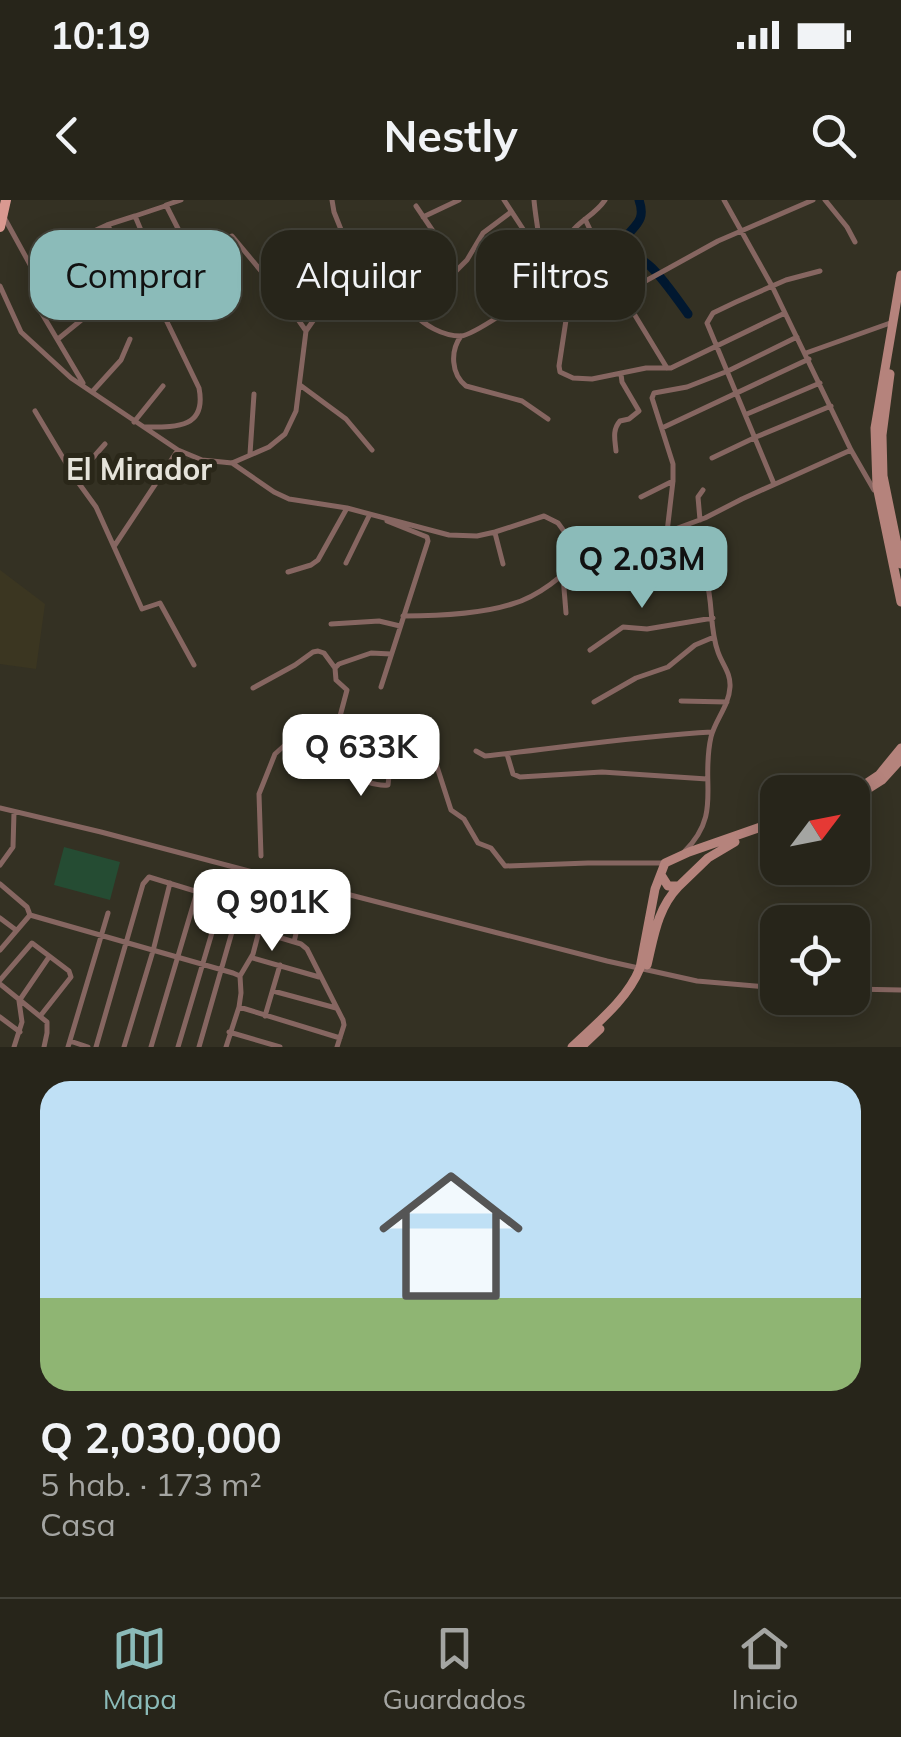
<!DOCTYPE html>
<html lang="es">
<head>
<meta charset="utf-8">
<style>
	body { margin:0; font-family:Mulish,sans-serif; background:#333127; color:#f1f3f6; height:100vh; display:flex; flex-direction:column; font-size:38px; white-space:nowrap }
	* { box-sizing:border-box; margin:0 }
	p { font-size:32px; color:#a4a5a2 }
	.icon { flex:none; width:55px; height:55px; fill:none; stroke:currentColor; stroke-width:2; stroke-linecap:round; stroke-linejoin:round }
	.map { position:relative; height:847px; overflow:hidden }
	.sheet { display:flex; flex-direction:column; background:#27251a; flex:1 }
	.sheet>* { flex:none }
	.hud { position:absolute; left:30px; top:30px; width:842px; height:90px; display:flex; gap:20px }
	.needle { width:65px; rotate:58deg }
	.fabs { position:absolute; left:760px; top:575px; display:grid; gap:20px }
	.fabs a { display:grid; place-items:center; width:110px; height:110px; border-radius:20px; background:#27251a; box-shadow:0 5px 25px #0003,0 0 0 2px #434239; font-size:50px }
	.price { position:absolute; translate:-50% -85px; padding:0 22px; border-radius:20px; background:#fff; color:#222; font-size:32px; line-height:65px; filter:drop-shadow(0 2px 5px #0008) }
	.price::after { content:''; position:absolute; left:50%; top:60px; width:30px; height:22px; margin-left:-15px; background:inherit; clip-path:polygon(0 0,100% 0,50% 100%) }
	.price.on { background:#8bbbb9; color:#111 }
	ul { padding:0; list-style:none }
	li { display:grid; align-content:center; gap:20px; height:530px; padding:0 40px }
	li+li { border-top:2px solid #434239 }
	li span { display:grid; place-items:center; height:310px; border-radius:30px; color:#555 }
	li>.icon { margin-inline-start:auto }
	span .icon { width:180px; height:180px; fill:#fffc; stroke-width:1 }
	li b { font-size:42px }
	.pill { padding:0 35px; border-radius:30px; background:#27251a; box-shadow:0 5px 25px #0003,0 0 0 2px #434239; font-size:35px; line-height:90px }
	.pill.on { background:#8bbbb9; color:#111 }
	.status { display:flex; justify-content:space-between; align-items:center; height:70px; padding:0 50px; background:#27251a; direction:ltr }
	.status svg { height:28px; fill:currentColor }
	header { display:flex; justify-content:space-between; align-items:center; height:130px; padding:0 40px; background:#27251a; font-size:45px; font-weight:700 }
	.tabs { display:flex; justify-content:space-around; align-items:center; height:140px; border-top:2px solid #434239; background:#27251a; font-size:28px; color:#a4a5a2 }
	.tabs a { display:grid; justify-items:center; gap:5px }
	.tabs .on { color:#8bbbb9 }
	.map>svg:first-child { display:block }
</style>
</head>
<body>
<div class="status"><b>10:19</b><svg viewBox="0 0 49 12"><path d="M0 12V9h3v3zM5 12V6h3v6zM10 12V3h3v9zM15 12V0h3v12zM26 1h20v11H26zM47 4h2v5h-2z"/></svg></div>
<header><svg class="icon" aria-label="back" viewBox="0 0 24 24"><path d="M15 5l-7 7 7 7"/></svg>Nestly<svg class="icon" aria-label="search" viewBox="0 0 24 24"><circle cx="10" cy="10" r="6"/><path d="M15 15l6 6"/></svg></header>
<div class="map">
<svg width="901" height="847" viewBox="0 0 901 847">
	<rect width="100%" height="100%" fill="#343123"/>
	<path fill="#3b3621" d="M0,370L45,404L36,469L0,464Z"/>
	<path fill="#254c33" d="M64,647L120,662L110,700L54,685Z"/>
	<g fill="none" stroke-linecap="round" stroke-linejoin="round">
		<path stroke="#011830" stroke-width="9" d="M639,0C646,20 636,24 625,38C628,55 641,57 652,68C665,81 677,99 688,114"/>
		<path stroke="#866661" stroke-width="5" d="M181,0L166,5L196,64L212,91
			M332,0L334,12L360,77
			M504,0L538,52
			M724,0L772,86L851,250L874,290
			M825,0L847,27L855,42
			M416,6L437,37
			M135,16L165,6
			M423,17L459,0
			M5,19L33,70L36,99L41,112L83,183
			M585,19L603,57L606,79L622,94L667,168
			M107,25L155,97L199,188C207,229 175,227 144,227
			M29,61L107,25L135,16L143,35
			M542,64C557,54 563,40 575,28C585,18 597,12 605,0
			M299,71L347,45
			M451,76L467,60L483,33L511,12
			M606,79L568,107L559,166L560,172L573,178L592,179L646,168H671L785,113
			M394,81L399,71L400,46
			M0,86L21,132L71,178L178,250L202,260L232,263L269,247L285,234L296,211L306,131L315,118L360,77L371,73L391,78C399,88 403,102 412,112C424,125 442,136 461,136C474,135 525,99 537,90C547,67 536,26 534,0
			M622,94L718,41L813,0
			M155,97L214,46L232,36L281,95L306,131
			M37,101L95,85
			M461,136C450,151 451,174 466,186L522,201L548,219
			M58,139L106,100
			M806,153L893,122
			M300,185L346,219L372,250
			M92,192L121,160L130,139
			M35,211L75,278L96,307L142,409L160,403L194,465
			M747,214L820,183
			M134,222L163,186
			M662,228L809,159
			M616,251C615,240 612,230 620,221L629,219L639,211L622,182L621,174
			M250,254L254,194
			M712,258L756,237L831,206
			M232,263L274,292L289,299L347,308L449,335L477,336L495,332L544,316L558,323L577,349L585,355L591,358L616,355L651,342L667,332L705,318L742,299L851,250
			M75,278L105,244
			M774,284L707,123L713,113L736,102L786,80L820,71
			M641,297L673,281
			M700,320L698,297L703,290
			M667,332L673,281V264L652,198L654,193L687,187L728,171L797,137
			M495,333L503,364
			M660,339C671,340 679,344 687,352C720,379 705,417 718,452C722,464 731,473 730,487C729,506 715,520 711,537C700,585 723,613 684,652
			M115,345L178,250
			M346,363L369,316
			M288,372L311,365L318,360L347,308
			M563,376L566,413
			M403,416C435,416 481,414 512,404C540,396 563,375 584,356
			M331,424L379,421L400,426
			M590,450L623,427L647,429L713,418
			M381,487L428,341L427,337L387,321
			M253,488L295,465L313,452L318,451L324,453L335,468
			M681,501L727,502
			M594,502L636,478L668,467L695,445L714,437
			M337,524H340C356,545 344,560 351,571C357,581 378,586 388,585L390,567
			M429,542L451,610L464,619L478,643L491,648L505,666L588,663H662
			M476,551L485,556C560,548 636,536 712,532
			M507,554L513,574L520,577L602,572L707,579
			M0,608L101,632L260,674L327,689L607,761L697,781L778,788
			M261,656L259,594L275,554L285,545L317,538L330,532L339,520L347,490L336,480L335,468L339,464L371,453L391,454
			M0,665L13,647L14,612
			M0,684L27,707L30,715
			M0,718L16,730
			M261,732L301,744L307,749L343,820L344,825L337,847
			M294,742L299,721
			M0,750L30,715L233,773L240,776L241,793L239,807L226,847
			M253,758L319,777
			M0,780L32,743L69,771L71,777L41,815
			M0,784L47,822V833L44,847
			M852,789L901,790
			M273,791L336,808
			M239,807L340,838
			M265,816L280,765
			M0,817L20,832
			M229,832L280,847
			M70,841L88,847
			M14,847L22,822L19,801L49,757
			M68,847L108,713
			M96,847L143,684L149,677L264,712L253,754L240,776
			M124,847L153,751L170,683
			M151,847L197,692
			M178,847L222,699
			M199,847L240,704"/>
		<path stroke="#b5837c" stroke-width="9" d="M901,75L875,228L877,286L901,402
			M890,174L882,235L883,276L901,364
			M852,593L879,575L901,548
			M852,599L882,580L901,559
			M661,675L668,686H679L708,658L735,642
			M647,765C654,736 657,709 679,686
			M572,847C597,823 627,800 640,768L655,689L665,663L689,652L778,621
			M581,847L600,829"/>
		<path stroke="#da9991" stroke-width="10" d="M0,27L6,0"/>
	</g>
	<g text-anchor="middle" stroke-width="10" stroke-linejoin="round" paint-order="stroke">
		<g font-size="30" font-weight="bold" fill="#e5e3da" stroke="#2a2719">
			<text x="139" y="280">El Mirador</text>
		</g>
	</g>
</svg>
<div class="fabs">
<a><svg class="needle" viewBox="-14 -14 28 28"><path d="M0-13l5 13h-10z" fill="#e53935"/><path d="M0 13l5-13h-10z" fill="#a4a5a2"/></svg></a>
<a><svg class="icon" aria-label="locate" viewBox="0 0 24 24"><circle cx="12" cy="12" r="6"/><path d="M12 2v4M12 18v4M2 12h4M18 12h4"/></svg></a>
</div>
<b class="price on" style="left:642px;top:411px">Q 2.03M</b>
<b class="price" style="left:361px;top:599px">Q 633K</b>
<b class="price" style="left:272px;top:754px">Q 901K</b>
<div class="hud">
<a class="pill on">Comprar</a>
<a class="pill">Alquilar</a>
<a class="pill">Filtros</a>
</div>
</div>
<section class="sheet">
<ul>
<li><span style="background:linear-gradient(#bfe0f5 70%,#8fb573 0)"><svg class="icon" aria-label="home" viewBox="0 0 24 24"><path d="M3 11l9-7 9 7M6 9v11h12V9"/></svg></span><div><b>Q 2,030,000</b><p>5 hab. · 173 m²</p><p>Casa</p></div></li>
</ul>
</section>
<nav class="tabs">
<a class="on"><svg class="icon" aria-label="map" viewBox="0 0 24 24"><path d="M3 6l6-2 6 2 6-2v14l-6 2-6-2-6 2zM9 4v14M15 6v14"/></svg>Mapa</a>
<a><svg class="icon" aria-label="saved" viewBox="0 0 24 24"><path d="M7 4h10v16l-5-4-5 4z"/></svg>Guardados</a>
<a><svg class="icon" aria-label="home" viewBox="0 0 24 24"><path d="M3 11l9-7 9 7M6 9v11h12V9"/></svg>Inicio</a>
</nav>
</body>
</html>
